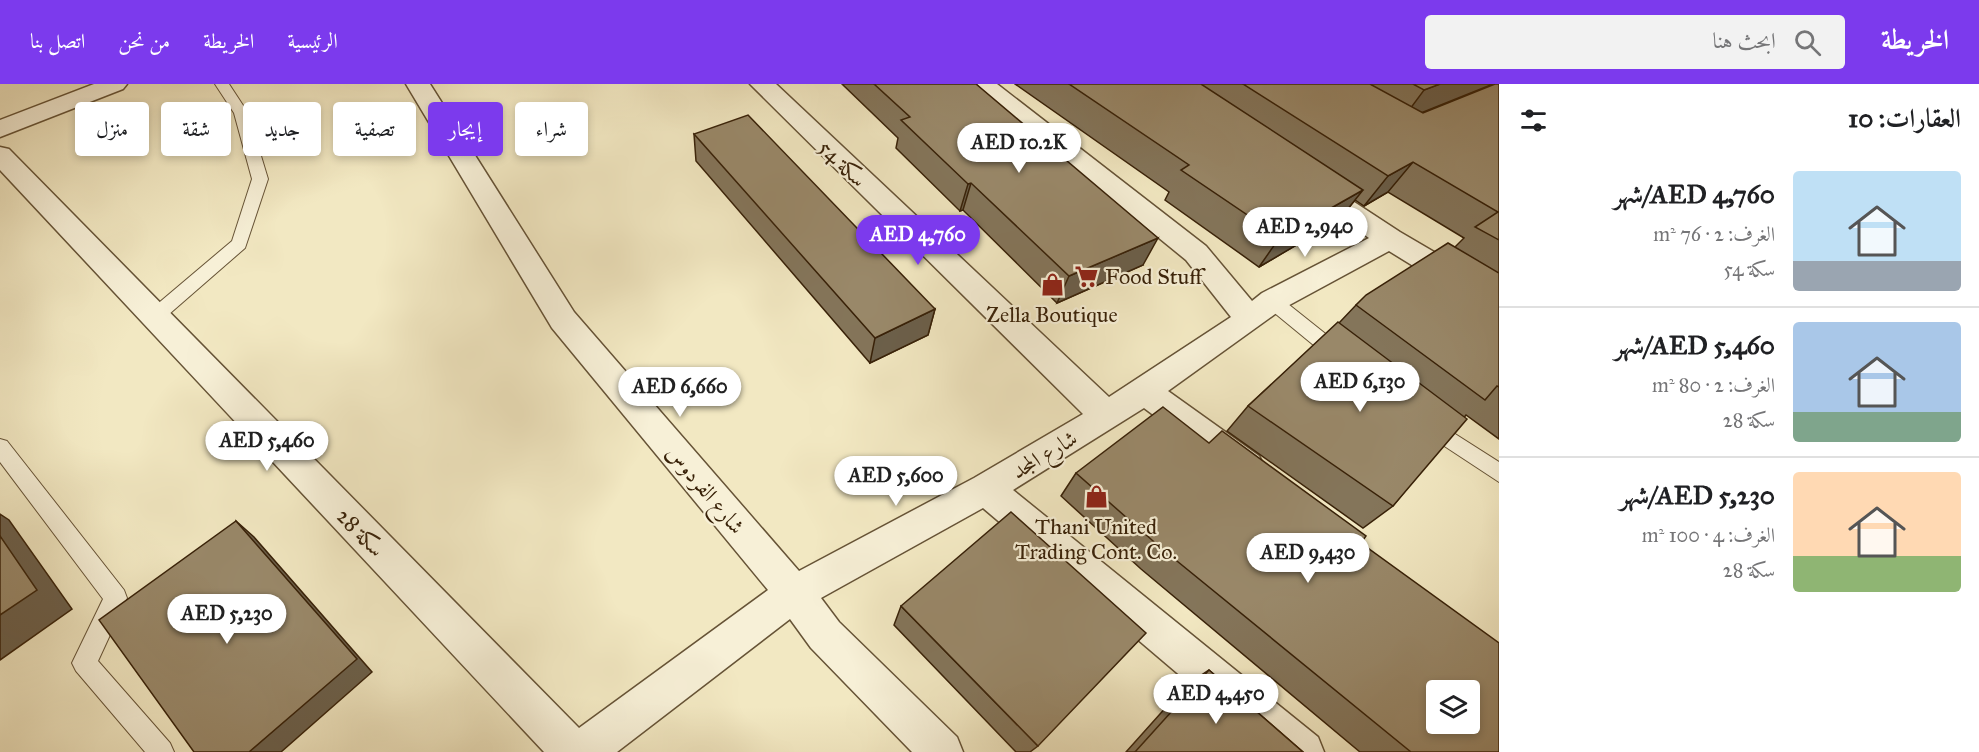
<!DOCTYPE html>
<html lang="ar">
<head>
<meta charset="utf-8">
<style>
	body { margin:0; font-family:"IM FELL Great Primer",Amiri,serif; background:#f2f2f2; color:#202124; direction:rtl; height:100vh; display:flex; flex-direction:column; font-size:22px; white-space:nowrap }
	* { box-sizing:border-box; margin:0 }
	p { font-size:20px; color:#757577 }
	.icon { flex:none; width:33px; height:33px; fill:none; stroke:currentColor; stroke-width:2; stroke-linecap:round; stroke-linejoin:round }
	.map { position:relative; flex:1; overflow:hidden; direction:ltr }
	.side { display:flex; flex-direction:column; background:#fff; width:480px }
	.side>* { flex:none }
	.banner { position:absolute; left:18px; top:18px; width:570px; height:54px; direction:rtl; display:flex; gap:12px }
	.buttons { position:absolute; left:1426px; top:596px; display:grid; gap:12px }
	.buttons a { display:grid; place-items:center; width:54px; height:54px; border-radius:6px; background:#fff; box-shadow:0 3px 9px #0003; font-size:30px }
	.price { position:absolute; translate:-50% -51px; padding:0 14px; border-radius:21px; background:#fff; color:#222; font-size:20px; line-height:39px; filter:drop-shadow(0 2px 3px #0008) }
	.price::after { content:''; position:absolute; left:50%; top:36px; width:18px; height:14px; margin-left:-9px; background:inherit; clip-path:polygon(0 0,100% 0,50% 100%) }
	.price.active { background:#7c3aed; color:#fff }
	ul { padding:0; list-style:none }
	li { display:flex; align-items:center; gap:18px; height:150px; padding:0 18px }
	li+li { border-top:2px solid #e0e0e0 }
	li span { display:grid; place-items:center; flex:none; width:168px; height:120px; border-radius:6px; color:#555 }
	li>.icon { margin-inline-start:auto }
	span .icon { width:72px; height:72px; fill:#fffc; stroke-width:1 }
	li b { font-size:26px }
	h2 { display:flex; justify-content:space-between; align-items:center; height:72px; padding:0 18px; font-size:26px }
	.pill { padding:0 21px; border-radius:6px; background:#fff; box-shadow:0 3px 9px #0003; font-size:21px; line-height:54px }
	.pill.active { background:#7c3aed; color:#fff }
	header { display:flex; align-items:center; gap:36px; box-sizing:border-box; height:84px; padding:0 30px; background:#7c3aed; color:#fff }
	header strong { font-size:28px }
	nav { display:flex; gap:33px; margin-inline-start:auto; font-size:21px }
	.search { width:420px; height:54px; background:#f2f2f2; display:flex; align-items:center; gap:15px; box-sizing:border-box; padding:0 21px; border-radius:6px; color:#757577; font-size:22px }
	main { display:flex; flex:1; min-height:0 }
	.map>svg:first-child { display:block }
</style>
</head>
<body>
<header>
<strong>الخريطة</strong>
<div class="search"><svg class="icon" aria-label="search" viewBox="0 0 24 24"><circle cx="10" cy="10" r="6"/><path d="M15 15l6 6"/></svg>ابحث هنا</div>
<nav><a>الرئيسية</a><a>الخريطة</a><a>من نحن</a><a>اتصل بنا</a></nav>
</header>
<main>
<section class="side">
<h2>العقارات: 10<svg class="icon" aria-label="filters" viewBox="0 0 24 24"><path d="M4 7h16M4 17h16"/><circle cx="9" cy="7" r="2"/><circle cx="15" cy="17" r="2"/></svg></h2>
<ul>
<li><span style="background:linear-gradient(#bfe0f5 75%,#9aa5b1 0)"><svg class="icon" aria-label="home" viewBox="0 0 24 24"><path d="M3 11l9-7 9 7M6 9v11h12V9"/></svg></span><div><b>AED 4,760/شهر</b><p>الغرف: 2 · 76 m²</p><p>سكة 54</p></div></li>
<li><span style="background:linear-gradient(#a9c7e8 75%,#7fa58c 0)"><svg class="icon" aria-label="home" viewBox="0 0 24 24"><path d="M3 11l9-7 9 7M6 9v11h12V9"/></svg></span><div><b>AED 5,460/شهر</b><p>الغرف: 2 · 80 m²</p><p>سكة 28</p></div></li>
<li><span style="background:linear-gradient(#ffd9b3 70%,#8fb573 0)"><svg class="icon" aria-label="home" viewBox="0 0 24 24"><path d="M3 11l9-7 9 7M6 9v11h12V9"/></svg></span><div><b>AED 5,230/شهر</b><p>الغرف: 4 · 100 m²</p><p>سكة 28</p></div></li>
</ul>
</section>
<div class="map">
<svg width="1499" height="668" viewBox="0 0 1499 668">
	<rect width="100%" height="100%" fill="#f2e8c2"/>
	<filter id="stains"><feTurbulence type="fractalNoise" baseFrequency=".00333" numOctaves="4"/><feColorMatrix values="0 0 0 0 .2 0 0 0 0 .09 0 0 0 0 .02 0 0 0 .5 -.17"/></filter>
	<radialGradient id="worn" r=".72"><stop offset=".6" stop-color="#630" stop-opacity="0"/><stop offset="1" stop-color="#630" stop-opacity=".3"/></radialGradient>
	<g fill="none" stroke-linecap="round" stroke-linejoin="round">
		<defs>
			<path id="service" d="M215,0H229L248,29L268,95L245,164L160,238H148L145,233L148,228L232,157L252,95L234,29Z
				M1272,211L1278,212L1347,267L1349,272L1347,277H1333L1266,222L1263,217L1266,212Z
				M1430,334L1499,378V398L1423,348L1420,342L1423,336Z
				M0,355L7,357L124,506L127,514L98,577L170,659L174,668H145L76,587L72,579L103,515L0,378Z"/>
			<path id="minor" d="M94,0H127L123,5L0,53V36Z
				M406,0H430L574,228L799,487L974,394L1083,330L750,0H776L1109,313L1231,233L1186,176L970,0H997L1206,162L1252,217L1262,209L1369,154L1301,107L1297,101L1301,95L1310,92L1319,95L1400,148L1499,206V231L1488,228L1389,167L1282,225L1168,307L1259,372L1264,382L1259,392L1247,397L1235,392L1144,324L1013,406L1318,653L1324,668H1270L983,424L821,514L839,538L957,653L963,668H912L811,564L790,535L617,668H544L0,86V63L9,65L579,644L768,506L552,244Z"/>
		</defs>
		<use href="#service" stroke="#665336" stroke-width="2"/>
		<use href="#minor" stroke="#665336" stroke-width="3"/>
		<use href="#service" fill="#f7f0d7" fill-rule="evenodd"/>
		<use href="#minor" fill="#f7f0d7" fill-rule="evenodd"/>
	</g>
	<path fill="#84755a" stroke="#382108" stroke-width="1.5" d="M842,0H976L1143,181L1057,219L963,126L960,127L896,64L898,54Z
		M1015,0H1493L1422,28L1423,29L1499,0V355L1466,331L1393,422L1363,444L1227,347L1248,322L1339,239L1356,221L1455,163L1464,154L1388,108L1364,122L1355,116L1339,136L1259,183L1165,116L1169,108Z
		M694,50L935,225L928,251L870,279L696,77Z
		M1209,359L1361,459L1499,668H1360L1141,485L1061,412L1076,389Z
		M901,522L1038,662L1030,668H1016L894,541Z
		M1209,586L1303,668H1126L1185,602Z"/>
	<path fill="#6b5f4a" stroke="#382108" stroke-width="1.5" d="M1440,0H1493L1401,37L1424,6Z
		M1413,78L1388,108L1364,122L1388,92Z
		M971,99L963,126L960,127L968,100Z
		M1363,106L1339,136L1259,183L1280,153Z
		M1158,154L1143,181L1057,219L1069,192Z
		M935,225L928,251L870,279L875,254Z
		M0,430L9,436L72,525L0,576Z
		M236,437L254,453L372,588L281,668H249Z"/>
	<path fill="#998869" stroke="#382108" stroke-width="1.5" fill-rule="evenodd" d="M874,0H976L1158,154L1069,192L971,99L968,100L901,36L910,33Z
		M1069,0H1201L1363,106L1280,153L1181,86L1189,81Z
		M1243,0H1370L1423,29L1495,0H1499V156L1475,143L1498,128L1413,78L1388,92Z
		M1413,0H1440L1424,6Z
		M748,31L935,225L875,254L694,50Z
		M1448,159L1499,189V303L1497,302L1485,316L1356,221L1366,211Z
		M1338,238L1467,335L1393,422L1248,322Z
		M1163,323L1209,359L1222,347L1366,452L1361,459L1499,559V668H1411L1161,464L1076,389ZM1437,606H1470V639H1437Z
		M1011,428L1146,549L1038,662L901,522Z
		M236,437L357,575L249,668H194L99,536Z
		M0,452L37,506L0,531Z
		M1209,586L1303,668H1135Z"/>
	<defs>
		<symbol id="supermarket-bare" viewBox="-9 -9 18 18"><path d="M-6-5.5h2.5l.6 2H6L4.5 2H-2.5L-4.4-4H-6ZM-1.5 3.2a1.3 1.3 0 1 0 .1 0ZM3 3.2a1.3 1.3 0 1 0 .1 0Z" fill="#8f2418" stroke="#f7f0d7" stroke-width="2.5" paint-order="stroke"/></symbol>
		<symbol id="shop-bare" viewBox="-9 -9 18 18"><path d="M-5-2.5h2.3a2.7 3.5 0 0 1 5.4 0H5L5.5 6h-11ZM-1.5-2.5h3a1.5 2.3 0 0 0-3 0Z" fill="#8f2418" stroke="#f7f0d7" stroke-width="2.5" paint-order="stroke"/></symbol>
	</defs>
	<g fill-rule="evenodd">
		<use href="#supermarket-bare" x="1070" y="176" width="33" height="33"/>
		<use href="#shop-bare" x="1036" y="184" width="33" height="33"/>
		<use href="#shop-bare" x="1080" y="396" width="33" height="33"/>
	</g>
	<g text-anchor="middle" stroke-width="4.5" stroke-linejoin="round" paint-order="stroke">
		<g font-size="22" fill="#382108" stroke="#f7f0d7">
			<text transform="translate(843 79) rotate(44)" y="8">سكة 54</text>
			<text transform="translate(1044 370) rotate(-31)" y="8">شارع المجد</text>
			<text transform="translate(706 405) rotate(50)" y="8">شارع الفردوس</text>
			<text transform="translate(361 448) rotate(46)" y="8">سكة 28</text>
		</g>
		<g font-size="22" fill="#382108" stroke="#f7f0d7">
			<text x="1105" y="200" text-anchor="start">Food Stuff</text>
			<text x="1052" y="238">Zella Boutique</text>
			<text x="1096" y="450">Thani United<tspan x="1096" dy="25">Trading Cont. Co.</tspan></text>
		</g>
	</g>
	<rect width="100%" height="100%" filter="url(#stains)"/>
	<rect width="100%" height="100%" fill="url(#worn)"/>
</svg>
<div class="buttons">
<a><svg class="icon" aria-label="layers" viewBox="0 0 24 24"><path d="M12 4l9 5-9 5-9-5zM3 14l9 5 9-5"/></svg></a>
</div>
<b class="price" style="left:1019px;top:90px">AED 10.2K</b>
<b class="price" style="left:1305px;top:174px">AED 2,940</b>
<b class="price active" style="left:918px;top:182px">AED 4,760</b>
<b class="price" style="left:1360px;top:329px">AED 6,130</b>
<b class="price" style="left:680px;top:334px">AED 6,660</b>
<b class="price" style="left:267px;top:388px">AED 5,460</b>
<b class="price" style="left:896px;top:423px">AED 5,600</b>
<b class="price" style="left:1308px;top:500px">AED 9,430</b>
<b class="price" style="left:227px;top:561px">AED 5,230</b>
<b class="price" style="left:1216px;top:641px">AED 4,450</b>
<div class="banner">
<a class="pill">شراء</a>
<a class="pill active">إيجار</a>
<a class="pill">تصفية</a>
<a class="pill">جديد</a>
<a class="pill">شقة</a>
<a class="pill">منزل</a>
</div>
</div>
</main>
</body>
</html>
